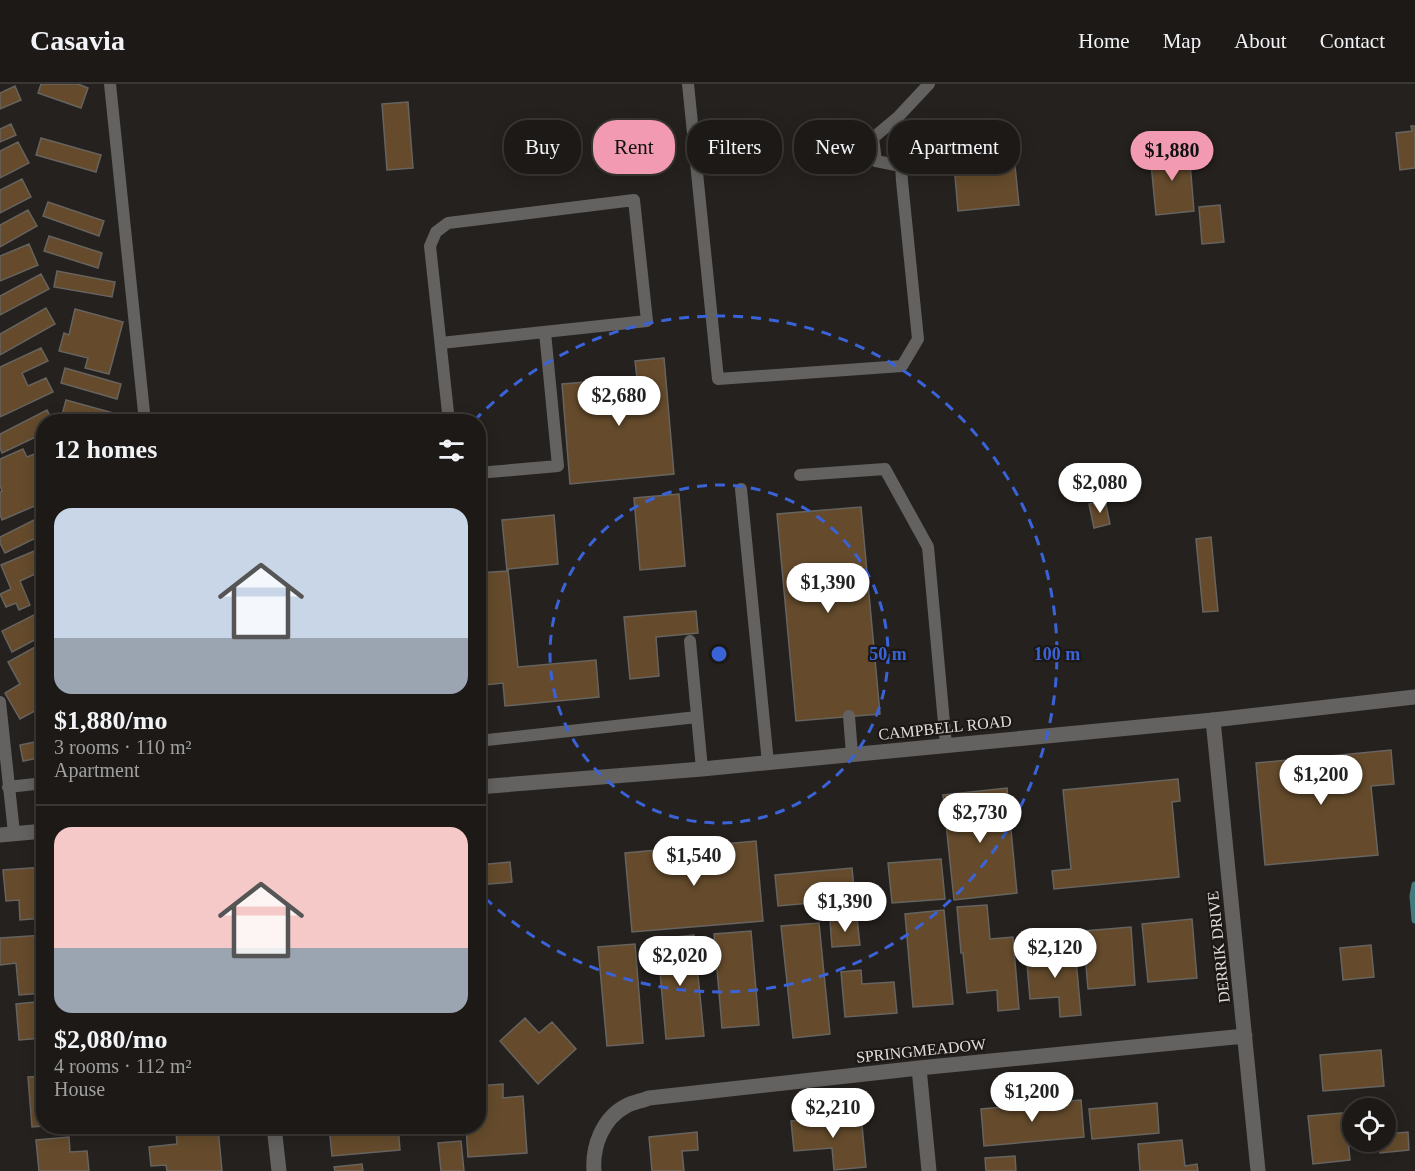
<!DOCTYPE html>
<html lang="en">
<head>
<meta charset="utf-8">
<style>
	body { margin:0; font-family:Georgia,serif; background:#25221f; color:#f1f3f6; height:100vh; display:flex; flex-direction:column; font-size:22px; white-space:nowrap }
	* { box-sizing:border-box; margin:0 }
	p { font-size:20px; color:#a0a0a1 }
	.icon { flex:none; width:33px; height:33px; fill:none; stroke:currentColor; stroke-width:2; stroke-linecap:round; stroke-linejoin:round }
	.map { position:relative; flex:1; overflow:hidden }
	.details { position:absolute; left:36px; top:330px; width:450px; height:720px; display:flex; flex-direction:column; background:#1c1916; border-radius:24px; box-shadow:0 3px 15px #0003,0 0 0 2px #3a3835 }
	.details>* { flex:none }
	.hud { position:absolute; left:504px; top:36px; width:570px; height:54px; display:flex; gap:12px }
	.tools { position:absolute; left:1342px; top:1014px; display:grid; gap:12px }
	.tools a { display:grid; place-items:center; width:54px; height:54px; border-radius:50%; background:#1c1916; box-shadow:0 3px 15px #0003,0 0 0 2px #3a3835; font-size:30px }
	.price { position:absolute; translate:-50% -51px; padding:0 14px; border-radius:21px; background:#fff; color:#222; font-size:20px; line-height:39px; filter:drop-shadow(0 2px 3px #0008) }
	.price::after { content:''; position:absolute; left:50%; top:36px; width:18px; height:14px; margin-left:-9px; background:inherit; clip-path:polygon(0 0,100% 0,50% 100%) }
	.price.current { background:#f19ab1; color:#111 }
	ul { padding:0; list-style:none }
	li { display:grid; align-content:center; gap:12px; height:318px; padding:0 18px }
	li+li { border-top:2px solid #3a3835 }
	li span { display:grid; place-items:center; height:186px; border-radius:18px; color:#555 }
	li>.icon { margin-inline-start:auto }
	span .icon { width:108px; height:108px; fill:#fffc; stroke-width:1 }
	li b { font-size:26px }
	h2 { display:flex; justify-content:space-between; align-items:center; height:72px; padding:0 18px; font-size:26px }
	.pill { padding:0 21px; border-radius:24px; background:#1c1916; box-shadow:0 3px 15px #0003,0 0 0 2px #3a3835; font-size:21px; line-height:54px }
	.pill.current { background:#f19ab1; color:#111 }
	header { display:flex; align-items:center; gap:36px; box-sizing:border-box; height:84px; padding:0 30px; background:#1c1916; border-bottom:2px solid #3a3835 }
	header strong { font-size:28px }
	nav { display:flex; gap:33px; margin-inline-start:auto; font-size:21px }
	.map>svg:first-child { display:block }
</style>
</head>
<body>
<header>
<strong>Casavia</strong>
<nav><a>Home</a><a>Map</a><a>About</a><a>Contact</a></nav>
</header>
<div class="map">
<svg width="1415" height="1087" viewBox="0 0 1415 1087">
	<rect width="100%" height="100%" fill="#25211e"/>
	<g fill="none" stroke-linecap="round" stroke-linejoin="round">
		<path stroke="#44797d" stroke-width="7" d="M1415,801L1413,812L1415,836"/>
	</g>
	<path fill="#654b2c" stroke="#67635f" stroke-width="1.5" d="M41,0H78L88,4L81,24L38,9Z
		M15,2L21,16L0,25V9Z
		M408,18L413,84L387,86L382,20Z
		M11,40L16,51L0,58V45Z
		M1411,42H1415V84L1400,86L1396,49L1412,47Z
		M41,54L101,71L96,88L36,71Z
		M18,58L29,79L0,94V67Z
		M1013,62L1019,121L958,127L955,92L991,88L989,64Z
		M1189,66L1194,127L1156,131L1150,69Z
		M22,95L31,113L0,129V106Z
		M48,118L104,137L99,152L43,132Z
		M1220,121L1224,158L1202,160L1199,123Z
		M28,126L37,142L0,163V141Z
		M49,152L102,169L98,184L44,167Z
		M29,160L38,181L0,197V172Z
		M57,187L115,198L112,213L54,203Z
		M41,190L49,205L0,231V212Z
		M46,224L55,240L0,271V250Z
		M75,225L123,238L109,290L85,284L88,274L59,267L64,249L69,251Z
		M41,264L48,277L22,289L28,302L46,294L53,308L0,333V283Z
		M664,274L674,390L570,400L562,300L637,294L635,277Z
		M65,284L121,300L117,315L61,299Z
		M66,316L128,333L127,338H85L62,331Z
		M47,326L53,338H44V349L2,369L0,364V350Z
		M23,365L27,373L44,366V418L2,436L0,430V408L2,407L0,401V375Z
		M679,410L685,482L640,486L634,414Z
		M1105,416L1110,440L1094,444L1089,420Z
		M861,423L880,630L796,637L777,430Z
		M44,431V450L5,469L0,459V453Z
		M554,431L558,480L508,485L518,583L596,576L599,613L505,622L503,599L485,601L478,529V489L507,487L502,436Z
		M1211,453L1218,527L1203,528L1196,455Z
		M44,463V486L20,497L30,521L19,526L16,519L6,523L0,510L11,505L1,481Z
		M44,526V551L12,568L2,547Z
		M696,527L698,549L656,553L659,592L630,595L624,533Z
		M44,558V622L20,635L5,609L20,600L8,578Z
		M44,656V673L23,677L20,661Z
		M1391,666L1394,700L1371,702L1378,771L1265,781L1256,679Z
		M1178,695L1180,717L1172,718L1179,793L1054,805L1052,787L1071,785L1063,706Z
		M1007,704L1017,809L954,816L943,711Z
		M756,757L763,837L632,848L625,769Z
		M941,775L945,815L892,819L888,779Z
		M510,778L512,798L478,801V781Z
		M44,783V834L20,836L19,816L6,817L3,786Z
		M852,784L855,815L778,822L775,791Z
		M987,821L990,855L1013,853L1019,925L998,927L997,906L967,909L963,869H961L957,823Z
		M944,826L953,920L913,923L905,830Z
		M857,834L860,861L832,863L830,837Z
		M1192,835L1197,894L1148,898L1142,840Z
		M819,839L830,950L793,954L781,842Z
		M1131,843L1135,901L1088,905L1083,847Z
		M751,847L759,941L722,944L714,850Z
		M44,851V909L19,911L16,879L0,881V854Z
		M694,851L704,952L666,955L657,855Z
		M635,860L643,959L607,962L598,863Z
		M1371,861L1374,893L1343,896L1340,864Z
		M1075,864L1081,931L1060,933L1059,913L1030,915L1026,868Z
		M861,886L862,900L894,898L897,929L845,933L841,888Z
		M44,917V954L19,956L16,920Z
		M525,934L539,949L552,938L576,965L538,1000L500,957Z
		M1381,966L1384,1002L1323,1007L1320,971Z
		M44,992V1042L32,1043L28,993Z
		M503,1000V1014L523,1012L527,1069L468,1073L466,1043L478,1042V1002Z
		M1081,1016L1084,1053L984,1062L981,1025Z
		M1157,1019L1159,1049L1092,1055L1089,1025Z
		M1353,1028V1055L1348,1056L1350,1076L1313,1080L1308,1032Z
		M861,1031L866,1083L834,1086L832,1064L794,1067L791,1037Z
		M329,1042H398L400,1066L332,1072Z
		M218,1044L222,1087H167L166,1081L151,1082L149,1063L177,1060L176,1047Z
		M697,1048L698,1066L682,1067L684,1087H652L649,1053Z
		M1408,1048L1409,1066L1380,1069L1379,1058H1386V1050Z
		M69,1053L70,1068L87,1067L89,1087H39L36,1056Z
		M1182,1056L1185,1082L1197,1080L1198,1087H1140L1138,1060Z
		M461,1057L464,1087H441L438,1059Z
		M1015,1072L1016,1087H986L985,1074Z
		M362,1080L363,1087H335L334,1083Z"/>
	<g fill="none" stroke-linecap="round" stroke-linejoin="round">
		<path stroke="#636260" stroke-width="12" d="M110,0L145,338
			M688,0L718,295L902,282L918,255L902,97L898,33L929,0
			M898,33L873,54L876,77L901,82
			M441,259L647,237L634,116L448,139L436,148L430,162L449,338
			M478,389L558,382L545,248
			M800,391L885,385L928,463L946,661
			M741,405L768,679
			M690,557L702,685
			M0,618L14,749
			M849,632L852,670
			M478,657L697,633
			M478,688L480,703
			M8,703L44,699"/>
		<path stroke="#636260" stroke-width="15" d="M1213,636L1258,1087
			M919,984L929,1087
			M274,1042L279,1087
			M594,1087C592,1062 603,1034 626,1022C633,1018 642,1017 649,1014L919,984L1245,952"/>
		<path stroke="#636260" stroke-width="15" d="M478,703L702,685L1213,636L1415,613
			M0,751L44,747"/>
	</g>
	<g fill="none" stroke="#3a63d8" stroke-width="3" stroke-dasharray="10 8">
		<circle cx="719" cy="570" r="169"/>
		<path d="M474 337A338 338 0 1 1 480 809"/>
	</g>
	<g text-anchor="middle" stroke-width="4.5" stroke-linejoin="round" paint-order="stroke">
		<g font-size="16" fill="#e0dddb" stroke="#1c1815">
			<text transform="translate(945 643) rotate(-6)" y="6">CAMPBELL ROAD</text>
			<text transform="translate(1218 863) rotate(-96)" y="6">DERRIK DRIVE</text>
			<text transform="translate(921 966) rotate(-6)" y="6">SPRINGMEADOW</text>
		</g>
	</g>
	<circle cx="719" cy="570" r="9" fill="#3a63d8" stroke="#1c1815" stroke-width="3"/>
	<g font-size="18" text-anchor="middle" font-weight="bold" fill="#3a63d8" stroke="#1c1815" stroke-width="4.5" stroke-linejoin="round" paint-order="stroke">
		<text x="888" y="576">50 m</text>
		<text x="1057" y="576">100 m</text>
	</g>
</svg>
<div class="tools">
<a><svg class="icon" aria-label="locate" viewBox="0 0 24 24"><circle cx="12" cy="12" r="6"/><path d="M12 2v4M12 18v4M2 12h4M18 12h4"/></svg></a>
</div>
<b class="price current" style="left:1172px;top:98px">$1,880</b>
<b class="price" style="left:619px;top:343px">$2,680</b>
<b class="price" style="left:1100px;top:430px">$2,080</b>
<b class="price" style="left:828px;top:530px">$1,390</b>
<b class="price" style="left:1321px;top:722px">$1,200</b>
<b class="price" style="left:980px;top:760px">$2,730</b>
<b class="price" style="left:694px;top:803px">$1,540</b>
<b class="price" style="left:845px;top:849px">$1,390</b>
<b class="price" style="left:1055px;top:895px">$2,120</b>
<b class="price" style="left:680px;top:903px">$2,020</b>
<b class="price" style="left:1032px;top:1039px">$1,200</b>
<b class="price" style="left:833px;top:1055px">$2,210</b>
<div class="hud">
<a class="pill">Buy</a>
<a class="pill current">Rent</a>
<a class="pill">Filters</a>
<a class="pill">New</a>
<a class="pill">Apartment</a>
</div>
<section class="details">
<h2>12 homes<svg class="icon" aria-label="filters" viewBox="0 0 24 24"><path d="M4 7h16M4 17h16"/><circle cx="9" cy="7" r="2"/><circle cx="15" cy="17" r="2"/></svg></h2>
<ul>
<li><span style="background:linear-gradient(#c9d6e8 70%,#9aa5b1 0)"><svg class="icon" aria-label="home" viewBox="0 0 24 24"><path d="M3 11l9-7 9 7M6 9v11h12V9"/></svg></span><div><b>$1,880/mo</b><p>3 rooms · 110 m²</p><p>Apartment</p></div></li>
<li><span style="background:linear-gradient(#f6c9c9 65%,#9aa5b1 0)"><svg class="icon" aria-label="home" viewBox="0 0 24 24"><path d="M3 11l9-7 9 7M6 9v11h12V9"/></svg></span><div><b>$2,080/mo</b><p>4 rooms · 112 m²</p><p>House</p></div></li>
</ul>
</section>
</div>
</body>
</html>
